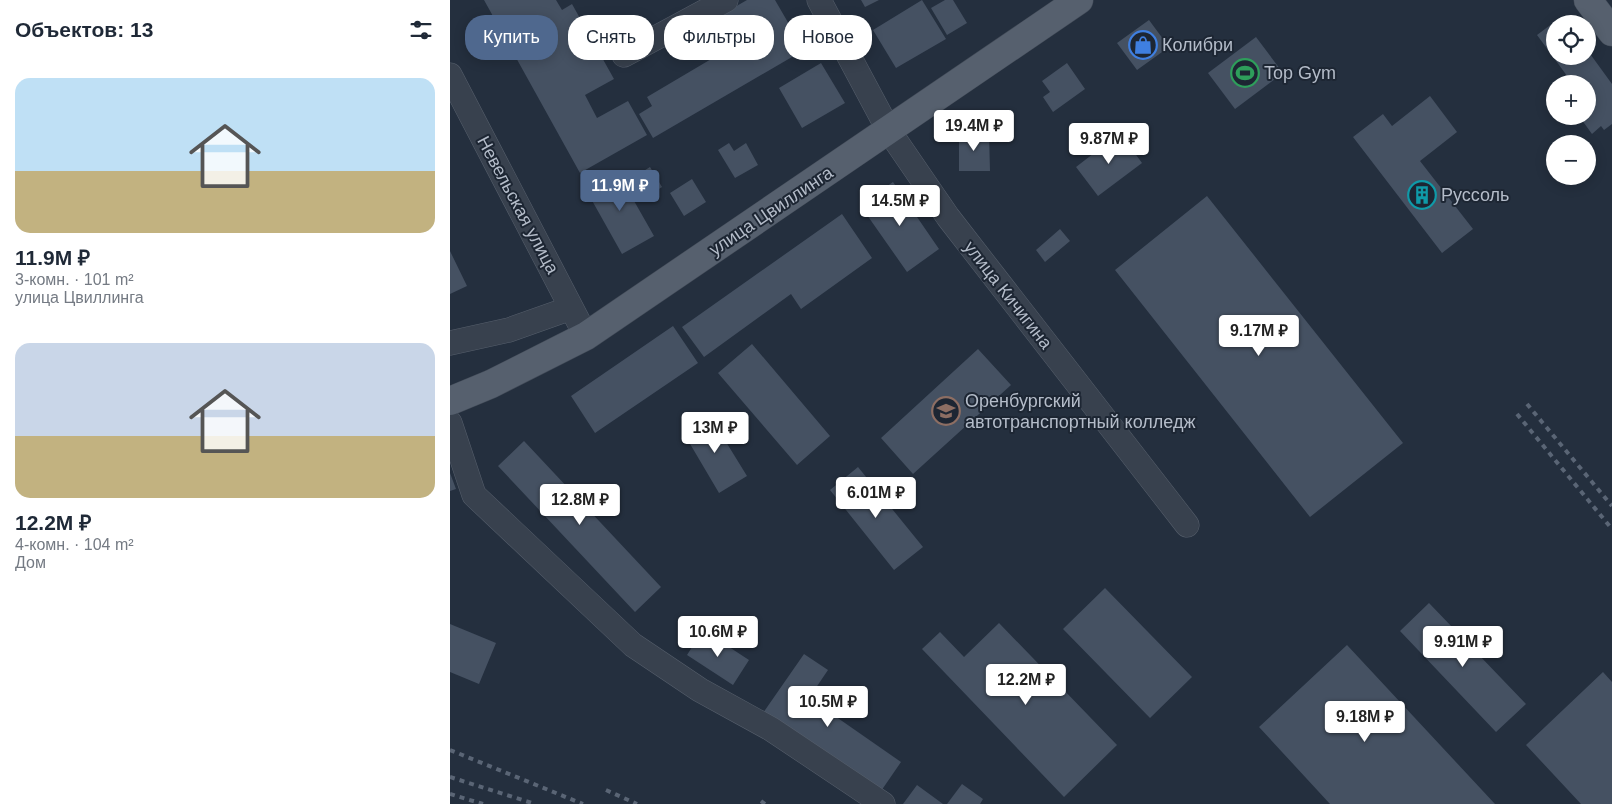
<!DOCTYPE html>
<html lang="ru">
<head>
<meta charset="utf-8">
<style>
	body { margin:0; font-family:Helvetica,sans-serif; background:#f6f6f7; color:#1f2937; height:100vh; display:flex; flex-direction:column; font-size:19px; white-space:nowrap }
	* { box-sizing:border-box; margin:0 }
	p { font-size:16px; color:#747a83 }
	.icon { flex:none; width:28px; height:28px; fill:none; stroke:currentColor; stroke-width:2; stroke-linecap:round; stroke-linejoin:round }
	.map { position:relative; flex:1; overflow:hidden }
	.drawer { display:flex; flex-direction:column; background:#fff; width:450px }
	.drawer>* { flex:none }
	.top-card { position:absolute; left:15px; top:15px; width:475px; height:45px; display:flex; gap:10px }
	.tools { position:absolute; left:1096px; top:15px; display:grid; gap:10px }
	.tools a { display:grid; place-items:center; width:50px; height:50px; border-radius:50%; background:#fff; box-shadow:0 2px 12px #0003; font-size:25px }
	.price { position:absolute; translate:-50% -42px; padding:0 11px; border-radius:5px; background:#fff; color:#222; font-size:16px; line-height:32px; filter:drop-shadow(0 1px 2px #0008) }
	.price::after { content:''; position:absolute; left:50%; top:30px; width:15px; height:11px; margin-left:-8px; background:inherit; clip-path:polygon(0 0,100% 0,50% 100%) }
	.price.selected { background:#4f688e; color:#fff }
	ul { padding:0; list-style:none }
	li { display:grid; align-content:center; gap:10px; height:265px; padding:0 15px }
	li span { display:grid; place-items:center; height:155px; border-radius:15px; color:#555 }
	li>.icon { margin-inline-start:auto }
	span .icon { width:90px; height:90px; fill:#fffc; stroke-width:1 }
	li b { font-size:21px }
	h2 { display:flex; justify-content:space-between; align-items:center; height:60px; padding:0 15px; font-size:21px }
	.tag { padding:0 18px; border-radius:20px; background:#fff; box-shadow:0 2px 12px #0003; font-size:18px; line-height:45px }
	.tag.selected { background:#4f688e; color:#fff }
	main { display:flex; flex:1; min-height:0 }
	.map>svg:first-child { display:block }
</style>
</head>
<body>
<main>
<section class="drawer">
<h2>Объектов: 13<svg class="icon" aria-label="filters" viewBox="0 0 24 24"><path d="M4 7h16M4 17h16"/><circle cx="9" cy="7" r="2"/><circle cx="15" cy="17" r="2"/></svg></h2>
<ul>
<li><span style="background:linear-gradient(#bfe0f5 60%,#c2b280 0)"><svg class="icon" aria-label="home" viewBox="0 0 24 24"><path d="M3 11l9-7 9 7M6 9v11h12V9"/></svg></span><div><b>11.9M ₽</b><p>3-комн. · 101 m²</p><p>улица Цвиллинга</p></div></li>
<li><span style="background:linear-gradient(#c9d6e8 60%,#c2b280 0)"><svg class="icon" aria-label="home" viewBox="0 0 24 24"><path d="M3 11l9-7 9 7M6 9v11h12V9"/></svg></span><div><b>12.2M ₽</b><p>4-комн. · 104 m²</p><p>Дом</p></div></li>
</ul>
</section>
<div class="map">
<svg width="1162" height="804" viewBox="0 0 1162 804">
	<rect width="100%" height="100%" fill="#242f3e"/>
	<path fill="#455162" d="M34,0H106L112,10L122,4L164,79L135,95L147,118L178,101L197,135L130,173Z
		M297,0H325L354,50L203,138L189,114L202,106L197,97L268,55L252,26Z
		M411,0H429L415,7Z
		M472,0L496,39L446,68L423,30Z
		M495,0H503L517,23L497,35L481,8Z
		M1111,17L1117,24H1105V56H1138V51L1162,84V124L1154,130L1151,126L1142,134L1129,116H1138V84H1123L1087,35Z
		M699,20L719,47L687,70L667,43Z
		M806,37L833,73L785,109L758,73Z
		M371,63L395,103L352,128L329,88Z
		M617,63L635,89L603,112L593,97L600,92L592,81Z
		M980,96L1007,132L970,161L1023,229L992,253L903,137L933,114L942,126Z
		M509,133H539L540,171H509Z
		M670,133L692,163L648,196L626,167Z
		M279,143L284,151L296,143L308,165L285,178L268,150Z
		M200,167L212,187L201,194L189,174Z
		M167,171L204,236L172,254L135,188Z
		M242,179L256,202L234,216L220,193Z
		M443,182L489,249L457,272L410,205Z
		M757,196L953,443L860,517L665,270Z
		M392,214L422,258L351,309L341,294L254,357L232,327Z
		M610,229L620,241L595,262L586,250Z
		M0,251L17,286L0,294Z
		M223,326L248,363L145,433L121,396Z
		M302,344L380,436L347,465L268,373Z
		M528,349L561,385L463,474L431,438Z
		M260,416L297,476L269,493L233,432Z
		M74,441L211,587L185,612L48,466Z
		M408,467L473,547L444,570L380,490Z
		M0,473L6,489L0,491Z
		M655,588L742,677L700,718L613,629Z
		M979,603L1076,704L1046,732L950,631Z
		M549,623L667,745L614,797L472,649L490,632L514,657Z
		M0,624L46,643L29,684L0,672Z
		M253,630L299,660L283,685L237,655Z
		M897,645L1045,804H880L809,727Z
		M354,654L378,670L359,698L451,762L429,794L313,713Z
		M1153,672L1162,682V804H1131L1076,745Z
		M512,784L533,799L530,804H497Z
		M467,785L493,804H453Z"/>
	<g fill="none" stroke-linecap="round" stroke-linejoin="round">
		<defs>
			<path id="minor" d="M369,0L439,131L498,217L737,525
				M174,55L276,0
				M0,75L136,336
				M0,343L59,330L121,308
				M0,423L24,495L183,645L250,690L321,729L433,804"/>
			<path id="major" d="M1138,0L1162,32
				M0,401L41,384L136,336L629,0"/>
		</defs>
		<use href="#minor" stroke="#565f6c" stroke-width="25"/>
		<use href="#major" stroke="#414a57" stroke-width="29"/>
		<use href="#minor" stroke="#38414e" stroke-width="24"/>
		<use href="#major" stroke="#56606e" stroke-width="28"/>
		<path stroke="#5a6575" stroke-width="4" stroke-dasharray="5 5" stroke-linecap="butt" d="M1077,404L1162,506
			M1067,414L1162,529
			M0,750L133,804
			M0,777L85,804
			M156,790L187,804
			M0,794L33,804
			M311,801L315,804"/>
	</g>
	<defs>
		<symbol id="shop-ring" viewBox="-11 -11 22 22"><circle r="9.5" fill="#1d2633" stroke="#3f7fe0" stroke-width="1.5"/><path d="M-5-2.5h2.3a2.7 3.5 0 0 1 5.4 0H5L5.5 6h-11ZM-1.5-2.5h3a1.5 2.3 0 0 0-3 0Z" fill="#3f7fe0"/></symbol>
		<symbol id="stadium-ring" viewBox="-11 -11 22 22"><circle r="9.5" fill="#1d2633" stroke="#2e9e5b" stroke-width="1.5"/><path d="M0-5a6.5 5 0 1 0 0 10a6.5 5 0 1 0 0-10ZM-3.5-1.8h7v3.6h-7Z" fill="#2e9e5b"/></symbol>
		<symbol id="building-ring" viewBox="-11 -11 22 22"><circle r="9.5" fill="#1d2633" stroke="#0f9aa8" stroke-width="1.5"/><path d="M-4-6H4V6H1V3H-1V6H-4ZM-2.5-4.3h1.7v1.8h-1.7ZM.8-4.3h1.7v1.8H.8ZM-2.5-1h1.7V.8h-1.7ZM.8-1h1.7V.8H.8Z" fill="#0f9aa8"/></symbol>
		<symbol id="university-ring" viewBox="-11 -11 22 22"><circle r="9.5" fill="#1d2633" stroke="#8d6e63" stroke-width="1.5"/><path d="M0-5L7-2L0 1L-7-2ZM-4 1L0 2.5L4 1V4Q0 6-4 4Z" fill="#8d6e63"/></symbol>
	</defs>
	<g fill-rule="evenodd">
		<use href="#shop-ring" x="677" y="29" width="32" height="32"/>
		<use href="#stadium-ring" x="779" y="57" width="32" height="32"/>
		<use href="#building-ring" x="956" y="179" width="32" height="32"/>
		<use href="#university-ring" x="480" y="395" width="32" height="32"/>
	</g>
	<g text-anchor="middle" stroke-width="4" stroke-linejoin="round" paint-order="stroke">
		<g font-size="18" fill="#b4bcc9" stroke="#1d2633" text-anchor="start">
			<text x="712" y="51">Колибри</text>
			<text x="814" y="79">Top Gym</text>
			<text x="991" y="201">Руссоль</text>
			<text x="515" y="407">Оренбургский<tspan x="515" dy="21">автотранспортный колледж</tspan></text>
		</g>
		<g font-size="18" fill="#b4bcc9" stroke="#1d2633">
			<text transform="translate(68 205) rotate(62)" y="6">Невельская улица</text>
			<text transform="translate(321 211) rotate(-34)" y="6">улица Цвиллинга</text>
			<text transform="translate(558 295) rotate(52)" y="6">улица Кичигина</text>
		</g>
	</g>
</svg>
<div class="tools">
<a><svg class="icon" aria-label="locate" viewBox="0 0 24 24"><circle cx="12" cy="12" r="6"/><path d="M12 2v4M12 18v4M2 12h4M18 12h4"/></svg></a>
<a>+</a>
<a>−</a>
</div>
<b class="price" style="left:524px;top:152px">19.4M ₽</b>
<b class="price" style="left:659px;top:165px">9.87M ₽</b>
<b class="price selected" style="left:170px;top:212px">11.9M ₽</b>
<b class="price" style="left:450px;top:227px">14.5M ₽</b>
<b class="price" style="left:809px;top:357px">9.17M ₽</b>
<b class="price" style="left:265px;top:454px">13M ₽</b>
<b class="price" style="left:426px;top:519px">6.01M ₽</b>
<b class="price" style="left:130px;top:526px">12.8M ₽</b>
<b class="price" style="left:268px;top:658px">10.6M ₽</b>
<b class="price" style="left:1013px;top:668px">9.91M ₽</b>
<b class="price" style="left:576px;top:706px">12.2M ₽</b>
<b class="price" style="left:378px;top:728px">10.5M ₽</b>
<b class="price" style="left:915px;top:743px">9.18M ₽</b>
<div class="top-card">
<a class="tag selected">Купить</a>
<a class="tag">Снять</a>
<a class="tag">Фильтры</a>
<a class="tag">Новое</a>
</div>
</div>
</main>
</body>
</html>
